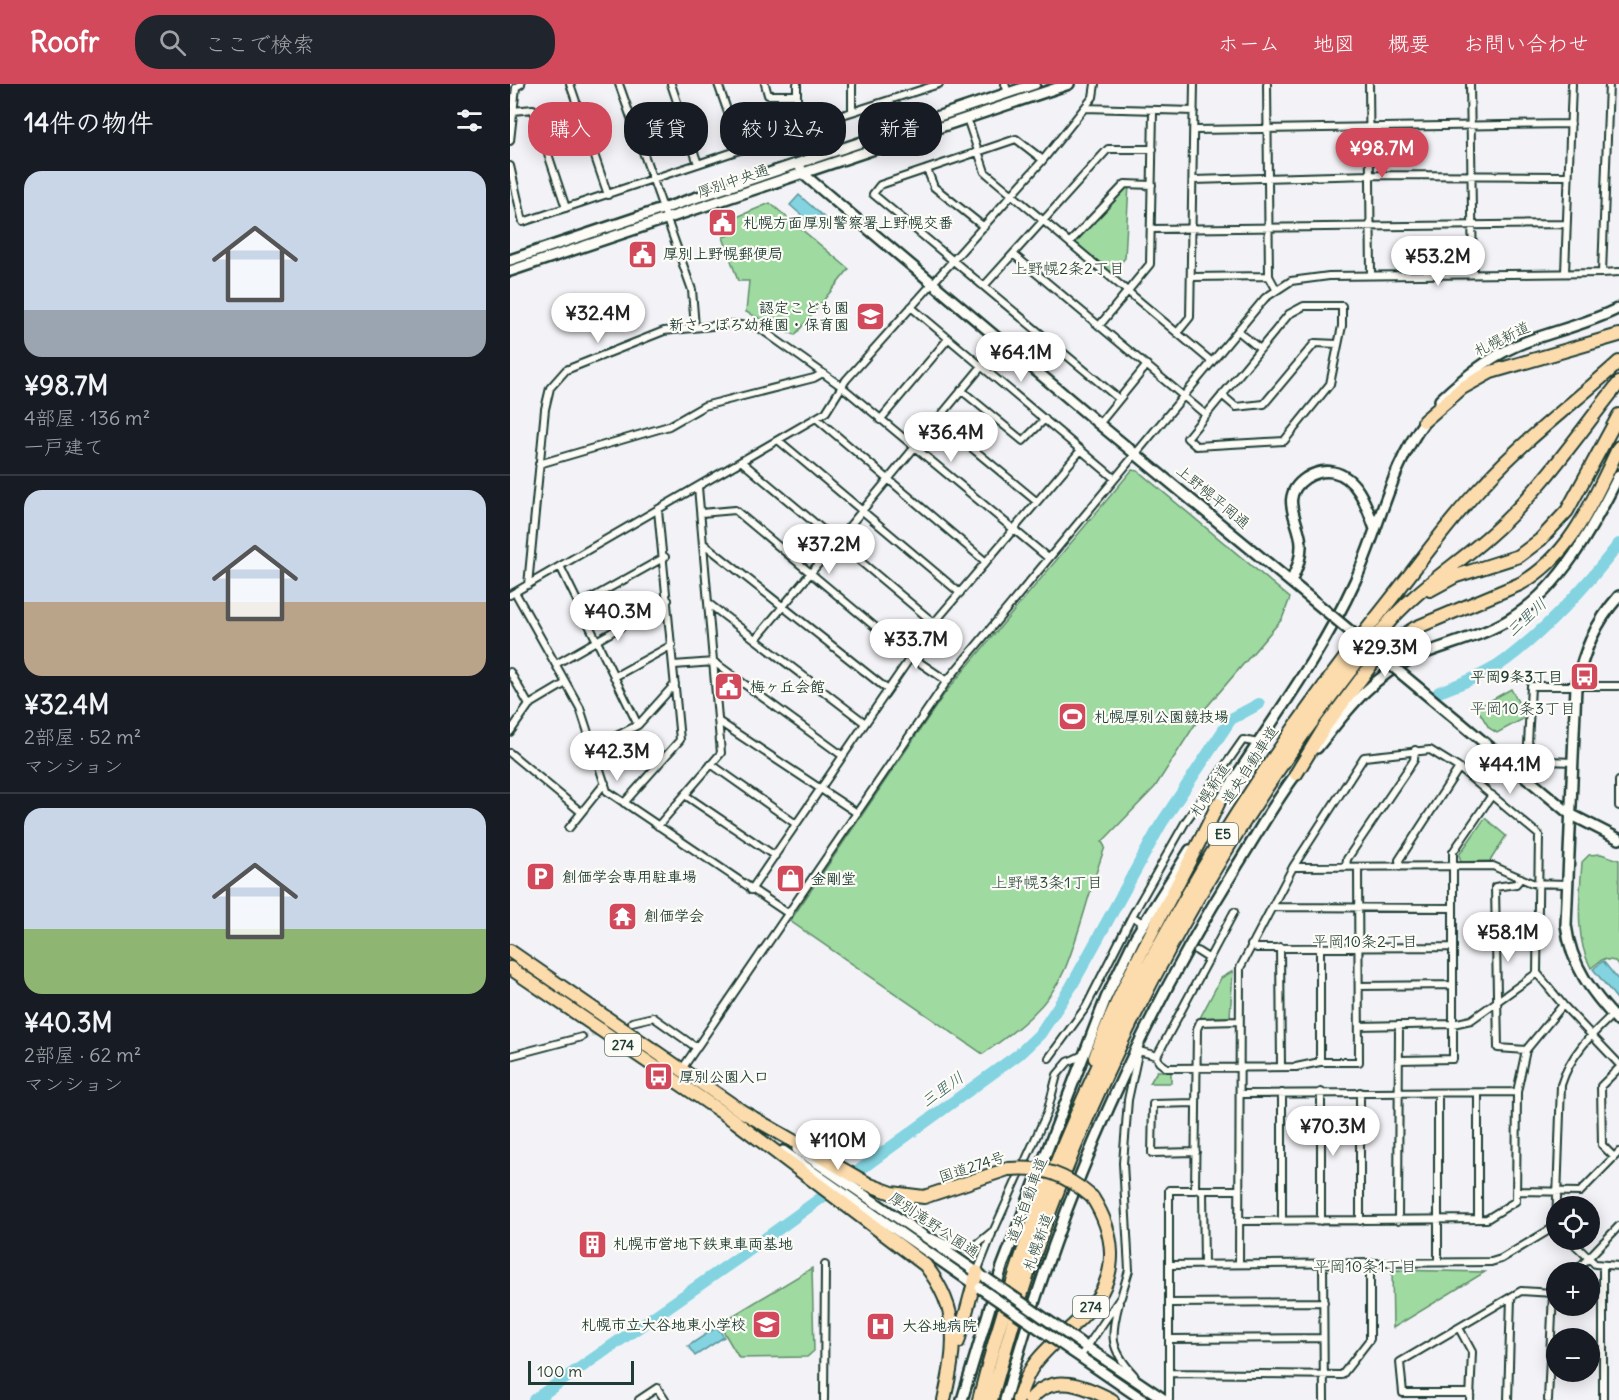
<!DOCTYPE html>
<html lang="ja">
<head>
<meta charset="utf-8">
<style>
	body { margin:0; font-family:Delius,"Klee One",sans-serif; background:#20242c; color:#f1f3f6; height:100vh; display:flex; flex-direction:column; font-size:22px; white-space:nowrap }
	* { box-sizing:border-box; margin:0 }
	p { font-size:20px; color:#9ea1a6 }
	.icon { flex:none; width:33px; height:33px; fill:none; stroke:currentColor; stroke-width:2; stroke-linecap:round; stroke-linejoin:round }
	.map { position:relative; flex:1; overflow:hidden }
	.sheet { display:flex; flex-direction:column; background:#171b24; width:510px }
	.sheet>* { flex:none }
	.top-card { position:absolute; left:18px; top:18px; width:570px; height:54px; display:flex; gap:12px }
	.buttons { position:absolute; left:1036px; top:1112px; display:grid; gap:12px }
	.buttons a { display:grid; place-items:center; width:54px; height:54px; border-radius:50%; background:#171b24; box-shadow:0 3px 15px #0003; font-size:30px }
	.scale { position:absolute; left:18px; bottom:15px; width:106px; box-sizing:border-box; padding-left:6px; border:3px solid #1f3d34; border-top:0; font-size:16px; line-height:21px; white-space:nowrap; color:#1f3d34; -webkit-text-stroke:4px #fdfcf7; paint-order:stroke }
	.price { position:absolute; translate:-50% -51px; padding:0 14px; border-radius:21px; background:#fff; color:#222; font-size:20px; line-height:39px; filter:drop-shadow(0 2px 3px #0008) }
	.price::after { content:''; position:absolute; left:50%; top:36px; width:18px; height:14px; margin-left:-9px; background:inherit; clip-path:polygon(0 0,100% 0,50% 100%) }
	.price.active { background:#d1495b; color:#fff }
	ul { padding:0; list-style:none }
	li { display:grid; align-content:center; gap:12px; height:318px; padding:0 24px }
	li+li { border-top:2px solid #363941 }
	li span { display:grid; place-items:center; height:186px; border-radius:18px; color:#555 }
	li>.icon { margin-inline-start:auto }
	span .icon { width:108px; height:108px; fill:#fffc; stroke-width:1 }
	li b { font-size:26px }
	h2 { display:flex; justify-content:space-between; align-items:center; height:72px; padding:0 24px; font-size:26px }
	.tag { padding:0 21px; border-radius:24px; background:#171b24; box-shadow:0 3px 15px #0003; font-size:21px; line-height:54px }
	.tag.active { background:#d1495b; color:#fff }
	header { display:flex; align-items:center; gap:36px; box-sizing:border-box; height:84px; padding:0 30px; background:#d1495b; color:#fff }
	header strong { font-size:28px }
	nav { display:flex; gap:33px; margin-inline-start:auto; font-size:21px }
	.search { width:420px; height:54px; background:#20242c; display:flex; align-items:center; gap:15px; box-sizing:border-box; padding:0 21px; border-radius:24px; color:#9ea1a6; font-size:22px }
	main { display:flex; flex:1; min-height:0 }
	.map>svg:first-child { display:block }
</style>
</head>
<body>
<header>
<strong>Roofr</strong>
<div class="search"><svg class="icon" aria-label="search" viewBox="0 0 24 24"><circle cx="10" cy="10" r="6"/><path d="M15 15l6 6"/></svg>ここで検索</div>
<nav><a>ホーム</a><a>地図</a><a>概要</a><a>お問い合わせ</a></nav>
</header>
<main>
<section class="sheet">
<h2>14件の物件<svg class="icon" aria-label="filters" viewBox="0 0 24 24"><path d="M4 7h16M4 17h16"/><circle cx="9" cy="7" r="2"/><circle cx="15" cy="17" r="2"/></svg></h2>
<ul>
<li><span style="background:linear-gradient(#c9d6e8 75%,#9aa5b1 0)"><svg class="icon" aria-label="home" viewBox="0 0 24 24"><path d="M3 11l9-7 9 7M6 9v11h12V9"/></svg></span><div><b>¥98.7M</b><p>4部屋 · 136 m²</p><p>一戸建て</p></div></li>
<li><span style="background:linear-gradient(#c9d6e8 60%,#b9a48a 0)"><svg class="icon" aria-label="home" viewBox="0 0 24 24"><path d="M3 11l9-7 9 7M6 9v11h12V9"/></svg></span><div><b>¥32.4M</b><p>2部屋 · 52 m²</p><p>マンション</p></div></li>
<li><span style="background:linear-gradient(#c9d6e8 65%,#8fb573 0)"><svg class="icon" aria-label="home" viewBox="0 0 24 24"><path d="M3 11l9-7 9 7M6 9v11h12V9"/></svg></span><div><b>¥40.3M</b><p>2部屋 · 62 m²</p><p>マンション</p></div></li>
</ul>
</section>
<div class="map">
<svg width="1109" height="1316" viewBox="0 0 1109 1316">
	<rect width="100%" height="100%" fill="#f3f3f7"/>
	<filter id="ink" filterUnits="userSpaceOnUse"><feTurbulence type="fractalNoise" baseFrequency=".0167" numOctaves="2"/><feDisplacementMap in="SourceGraphic" scale="12" xChannelSelector="R" yChannelSelector="G"/><feConvolveMatrix kernelMatrix="1 2 1 2 8 2 1 2 1" color-interpolation-filters="sRGB"/></filter>
	<g filter="url(#ink)">
		<path fill="#9fdaa1" stroke="#5f8c6a" stroke-width="1.5" d="M615,100H619L615,174L600,192L560,158Z
			M260,119L339,185L285,251L236,228L239,197H228L213,153L226,149L222,135Z
			M622,386L628,387L780,514L772,535L695,625L645,703L592,758L595,763C580,803 571,846 555,885C539,923 504,948 473,970L280,837L435,609Z
			M1001,605L1013,627V635L987,649L979,644L967,624Z
			M975,734L996,752L980,777L951,778L949,771Z
			M1091,770L1109,776V882L1105,877L1093,875L1081,884C1064,854 1070,811 1072,778L1079,771Z
			M723,887L720,933L690,934L711,894Z
			M647,987H661V999H640Z
			M302,1184L304,1267L297,1273L229,1274L209,1240Z
			M882,1186L975,1188L883,1244Z"/>
		<path fill="#83d3e0" stroke="#5b979b" stroke-width="1.5" d="M289,111L316,135L307,145L280,121Z
			M1093,877L1109,897L1107,915L1083,885Z
			M207,1243L214,1253L185,1272L178,1262Z"/>
		<g fill="none" stroke-linecap="round" stroke-linejoin="round">
			<path stroke="#83d3e0" stroke-width="12" d="M929,608C952,599 976,591 996,576C1038,544 1077,501 1109,460
				M24,1316L234,1170L509,970L530,950L561,903L651,740L721,635L749,620"/>
			<path stroke="#c9cfd0" stroke-width="6" stroke-dasharray="6 3" stroke-linecap="butt" d="M643,844L682,864
				M72,953L93,947"/>
			<defs>
				<path id="street" d="M60,0L98,111
					M109,0L182,206L185,243
					M161,0L188,80
					M208,0L231,66
					M255,0L258,11H287
					M342,0V28L429,0
					M495,0L498,9
					M757,0L759,192
					M859,0L861,191
					M960,0L963,190
					M575,24L684,27
					M3,27L23,25L56,124
					M326,33L342,28
					M457,34L475,88L702,278
					M685,46L1061,40
					M0,57L6,3L11,0
					M533,76L506,55L370,101L363,110L609,315
					M0,82L13,138L287,47V0
					M417,85L424,103L474,143
					M684,96L860,91L1058,92
					M641,145L1056,140
					M560,158L615,100L642,101
					M503,170L696,331
					M1055,189L1062,0
					M1092,189L1109,188
					M682,193L759,192L766,205
					M474,202L598,65H643
					M794,222H832V242L820,300L774,357L686,362L677,354L779,230Z
					M401,223L604,394
					M589,242L640,180L643,28
					M728,247L750,265
					M667,249L680,233L684,0
					M451,306L513,357L535,335
					M712,311L726,323L754,320L805,259L828,260
					M306,334L476,478
					M370,336L438,255
					M428,336L526,417
					M589,340L637,281
					M268,356L450,509
					M232,378L424,539
					M29,380L159,342L194,322L304,294L313,289
					M191,429L225,426L400,572L437,597
					M194,460L378,606
					M50,482L128,641
					M18,501L35,325L40,304L56,286L154,247L221,240L248,243L331,302L537,473
					M5,508L70,624L97,707L279,830
					M0,511L316,328L336,296L533,76L583,13L585,0
					M199,520L355,639
					M69,521L155,473
					M246,555L472,282
					M46,580L158,516
					M164,581L204,578L333,672
					M0,588L19,621
					M104,593L162,561
					M208,637L347,729
					M0,648L19,621L56,599
					M83,664L128,641L165,600
					M0,669L71,728
					M1063,678L1038,677L1018,660L1021,602H1109
					M201,680L286,740
					M1109,697V722
					M175,711L265,772
					M114,719L170,656L148,426
					M148,742L211,669L188,403
					M59,744L95,699
					M836,782L837,775L904,676L905,666
					M783,783L854,673L920,666L949,684L1029,751L1027,889L1053,921L1109,980
					M890,783L889,776L949,684
					M1011,794L1006,800L985,803L988,964L1016,966
					M241,806L424,539L571,366
					M762,823L943,824
					M631,838L622,832L676,737L733,656L748,659
					M741,861L747,864L943,863
					M770,863L771,983
					M810,863V978
					M687,867L698,874
					M849,902L943,901
					M122,938L143,933L187,964
					M849,942L943,940L961,936L1027,889
					M629,967L647,972L649,978L657,984L786,983L810,978H849L848,783
					M0,972L72,953
					M647,972L724,828
					M539,974L576,923L622,832
					M889,976L943,975V768L982,711
					M172,985L437,597L755,214L781,197L819,192L1092,189L1099,0
					M968,1009V1135
					M730,1010L1007,1008
					M685,1019L643,1020L642,1069L686,1068
					M1104,1073L1092,1061L1091,1002L1109,984
					M689,1106H729
					M693,1106L694,1181
					M1006,1107L1070,1108L1109,1068
					M729,1137L977,1135L1006,1117L1007,1008L1016,966L1053,921
					M772,1137V1009
					M811,1137V1008
					M850,1137V1008
					M888,1137L889,941
					M421,1153L441,1162L453,1164L466,1161L484,1146L537,1029L547,991L558,978L573,971
					M1059,1155L1085,1180L1109,1182
					M928,1178V1009
					M729,1180L730,884L783,783L983,782L1022,799L1057,800
					M813,1180L814,1316
					M659,1181L981,1178L991,1175L1046,1142L1051,1001C1060,971 1080,952 1102,931
					M467,1188L482,1150
					M1065,1188L1109,1142
					M609,1219C600,1253 600,1265 624,1291
					M660,1219L814,1218
					M949,1244L962,1268L960,1316
					M660,1255L813,1254
					M570,1273L611,1213L619,1186L613,1079L618,1016L629,965
					M660,1289L832,1291L860,1255V1179
					M961,1309H893L890,1278L1011,1207L1043,1209
					M129,1316L147,1304L155,1316
					M314,1316L315,1181
					M659,1316V1106H685L687,945L690,938L729,937
					M998,1316L1001,1213
					M1038,1316L1043,1209L1047,1205
					M1093,1316V1182"/>
				<path id="secondary" d="M289,79L292,89L589,340L816,527
					M0,176L525,0
					M0,187L559,0
					M930,316C956,291 984,269 1018,257C1048,246 1080,239 1109,224
					M781,498C786,486 791,476 791,462C792,439 766,414 796,394C804,389 813,386 823,388C848,393 857,423 865,445
					M1109,512C1085,539 1074,567 1066,602L1056,841C1061,882 1082,909 1109,938
					M952,640L1060,730L1109,755
					M807,664C836,628 860,594 903,574C935,560 969,554 1000,535C1051,504 1083,443 1109,391
					M706,724C753,648 808,578 845,497C870,443 880,383 917,334
					M287,1065L471,1191
					M273,1067L468,1203
					M569,1258L655,1316
					M563,1268L633,1316
					M452,1316L492,1183L596,914L626,852L680,766
					M495,1316C546,1130 623,949 725,785C746,752 765,717 789,686"/>
				<path id="highway" d="M914,337L952,304L981,288L1109,251
					M920,506L946,492L1009,472L1030,456L1057,427L1109,331
					M786,690L814,644L874,564L905,544L1010,500C1062,471 1084,414 1109,363
					M0,867L233,1028L360,1101L382,1109L414,1113L498,1085
					M0,884L226,1038L415,1181C451,1226 446,1264 434,1316
					M585,974C616,884 668,806 708,720
					M448,1258L467,1188
					M469,1316C543,1022 692,750 881,515C912,476 941,434 975,399C1015,355 1065,318 1109,278
					M481,1316C492,1277 503,1237 515,1199C592,962 717,737 874,544C904,507 944,483 979,452C1029,409 1068,350 1109,299
					M508,1316C512,1305 516,1292 523,1282C539,1259 563,1245 581,1223C610,1189 605,1149 582,1113
					M520,1316C543,1287 575,1302 602,1316"/>
			</defs>
			<use href="#street" stroke="#1f3d34" stroke-width="10"/>
			<use href="#secondary" stroke="#1f3d34" stroke-width="14"/>
			<use href="#highway" stroke="#1f3d34" stroke-width="16"/>
			<use href="#street" stroke="#fdfcf7" stroke-width="6"/>
			<use href="#secondary" stroke="#fdfcf7" stroke-width="9"/>
			<use href="#highway" stroke="#fcdcac" stroke-width="12"/>
			<defs>
				<path id="secondary-bridge" d="M816,527L952,640
					M476,1194L569,1258
					M470,1204L563,1268"/>
				<path id="highway-bridge" d="M498,1085C533,1082 555,1090 582,1113"/>
			</defs>
			<use href="#secondary-bridge" stroke="#1f3d34" stroke-width="14" stroke-linecap="butt"/>
			<use href="#highway-bridge" stroke="#1f3d34" stroke-width="16" stroke-linecap="butt"/>
			<use href="#secondary-bridge" stroke="#fdfcf7" stroke-width="9"/>
			<use href="#highway-bridge" stroke="#fcdcac" stroke-width="12"/>
		</g>
	</g>
	<defs>
		<symbol id="civic-square" viewBox="-11 -11 22 22"><rect x="-9" y="-9" width="18" height="18" rx="4" fill="#d1495b" stroke="#fdfcf7"/><path d="M-.6-6.5H3V-4.5H.6V-3L4-1V1h2V6H-6V1h2V-1L-.6-3ZM-1.2 2.5V6h2.4V2.5Z" fill="#fff"/></symbol>
		<symbol id="school-square" viewBox="-11 -11 22 22"><rect x="-9" y="-9" width="18" height="18" rx="4" fill="#d1495b" stroke="#fdfcf7"/><path d="M0-5L7-2L0 1L-7-2ZM-4 1L0 2.5L4 1V4Q0 6-4 4Z" fill="#fff"/></symbol>
		<symbol id="bus-square" viewBox="-11 -11 22 22"><rect x="-9" y="-9" width="18" height="18" rx="4" fill="#d1495b" stroke="#fdfcf7"/><path d="M-5-6H5V4H4V6H2V4H-2V6H-4V4H-5ZM-3.5-4V0h7V-4ZM-3.5 1.2v1.5H-2V1.2ZM2 1.2v1.5H3.5V1.2Z" fill="#fff"/></symbol>
		<symbol id="stadium-square" viewBox="-11 -11 22 22"><rect x="-9" y="-9" width="18" height="18" rx="4" fill="#d1495b" stroke="#fdfcf7"/><path d="M0-5a6.5 5 0 1 0 0 10a6.5 5 0 1 0 0-10ZM-3.5-1.8h7v3.6h-7Z" fill="#fff"/></symbol>
		<symbol id="parking-square" viewBox="-11 -11 22 22"><rect x="-9" y="-9" width="18" height="18" rx="4" fill="#d1495b" stroke="#fdfcf7"/><path d="M-3.5-5.5H1a3.5 3.5 0 0 1 0 7H-1V5.5H-3.5ZM-1-3.4V-.6H.8a1.4 1.4 0 0 0 0-2.8Z" fill="#fff"/></symbol>
		<symbol id="shop-square" viewBox="-11 -11 22 22"><rect x="-9" y="-9" width="18" height="18" rx="4" fill="#d1495b" stroke="#fdfcf7"/><path d="M-5-2.5h2.3a2.7 3.5 0 0 1 5.4 0H5L5.5 6h-11ZM-1.5-2.5h3a1.5 2.3 0 0 0-3 0Z" fill="#fff"/></symbol>
		<symbol id="temple-square" viewBox="-11 -11 22 22"><rect x="-9" y="-9" width="18" height="18" rx="4" fill="#d1495b" stroke="#fdfcf7"/><path d="M0-6L5-2H3V0L6.5 2.5H4V6H1.5V3h-3V6H-4V2.5H-6.5L-3 0V-2H-5Z" fill="#fff"/></symbol>
		<symbol id="building-square" viewBox="-11 -11 22 22"><rect x="-9" y="-9" width="18" height="18" rx="4" fill="#d1495b" stroke="#fdfcf7"/><path d="M-4-6H4V6H1V3H-1V6H-4ZM-2.5-4.3h1.7v1.8h-1.7ZM.8-4.3h1.7v1.8H.8ZM-2.5-1h1.7V.8h-1.7ZM.8-1h1.7V.8H.8Z" fill="#fff"/></symbol>
		<symbol id="hospital-square" viewBox="-11 -11 22 22"><rect x="-9" y="-9" width="18" height="18" rx="4" fill="#d1495b" stroke="#fdfcf7"/><path d="M-5-5h3v3.5h4V-5h3V5h-3V1.5h-4V5h-3Z" fill="#fff"/></symbol>
	</defs>
	<g fill-rule="evenodd">
		<use href="#civic-square" x="196" y="122" width="33" height="33"/>
		<use href="#civic-square" x="116" y="154" width="33" height="33"/>
		<use href="#school-square" x="344" y="216" width="33" height="33"/>
		<use href="#bus-square" x="1058" y="576" width="33" height="33"/>
		<use href="#civic-square" x="202" y="586" width="33" height="33"/>
		<use href="#stadium-square" x="546" y="616" width="33" height="33"/>
		<use href="#parking-square" x="14" y="776" width="33" height="33"/>
		<use href="#shop-square" x="264" y="778" width="33" height="33"/>
		<use href="#temple-square" x="96" y="816" width="33" height="33"/>
		<use href="#bus-square" x="132" y="976" width="33" height="33"/>
		<use href="#building-square" x="66" y="1144" width="33" height="33"/>
		<use href="#school-square" x="240" y="1224" width="33" height="33"/>
		<use href="#hospital-square" x="354" y="1226" width="33" height="33"/>
	</g>
	<g text-anchor="middle" stroke-width="4.5" stroke-linejoin="round" paint-order="stroke">
		<g fill="#fdfcf7" stroke="#62766e" stroke-width="1.5">
			<rect x="698" y="739" width="30" height="22" rx="4.5"/>
			<rect x="95" y="950" width="36" height="22" rx="4.5"/>
			<rect x="563" y="1212" width="36" height="22" rx="4.5"/>
		</g>
		<g font-size="14" font-weight="bold" fill="#1f3d34">
			<text x="713" y="755">E5</text>
			<text x="113" y="966">274</text>
			<text x="581" y="1228">274</text>
		</g>
		<g font-size="15" fill="#1f3d34" stroke="#fdfcf7">
			<text transform="translate(223 97) rotate(-19)" y="5">厚別中央通</text>
			<text transform="translate(992 255) rotate(-26)" y="5">札幌新道</text>
			<text transform="translate(703 413) rotate(40)" y="5">上野幌平岡通</text>
			<text transform="translate(740 681) rotate(-57)" y="5">道央自動車道</text>
			<text transform="translate(700 706) rotate(-57)" y="5">札幌新道</text>
			<text transform="translate(462 1083) rotate(-18)" y="5">国道274号</text>
			<text transform="translate(517 1116) rotate(-70)" y="5">道央自動車道</text>
			<text transform="translate(424 1141) rotate(34)" y="5">厚別滝野公園通</text>
			<text transform="translate(528 1158) rotate(-70)" y="5">札幌新道</text>
		</g>
		<g font-size="15" font-weight="bold" fill="#1f3d34" stroke="#fdfcf7" text-anchor="start">
			<text x="233" y="144">札幌方面厚別警察署上野幌交番</text>
			<text x="153" y="175">厚別上野幌郵便局</text>
			<text x="339" y="229" text-anchor="end">認定こども園<tspan x="339" dy="17">新さっぽろ幼稚園・保育園</tspan></text>
			<text x="1053" y="598" text-anchor="end">平岡9条3丁目</text>
			<text x="240" y="608">梅ヶ丘会館</text>
			<text x="584" y="638">札幌厚別公園競技場</text>
			<text x="52" y="798">創価学会専用駐車場</text>
			<text x="301" y="800">金剛堂</text>
			<text x="134" y="837">創価学会</text>
			<text x="169" y="998">厚別公園入口</text>
			<text x="103" y="1165">札幌市営地下鉄東車両基地</text>
			<text x="236" y="1246" text-anchor="end">札幌市立大谷地東小学校</text>
			<text x="392" y="1247">大谷地病院</text>
		</g>
		<g font-size="16" fill="#1f3d34" stroke="#fdfcf7">
			<text x="558" y="190">上野幌2条2丁目</text>
			<text x="1013" y="630">平岡10条3丁目</text>
			<text x="537" y="804">上野幌3条1丁目</text>
			<text x="855" y="863">平岡10条2丁目</text>
			<text x="855" y="1188">平岡10条1丁目</text>
		</g>
		<g font-size="16" font-style="italic" fill="#38625f" stroke="#fdfcf7">
			<text transform="translate(1016 533) rotate(-43)" y="6">三里川</text>
			<text transform="translate(432 1005) rotate(-36)" y="6">三里川</text>
		</g>
	</g>
</svg>
<div class="buttons">
<a><svg class="icon" aria-label="locate" viewBox="0 0 24 24"><circle cx="12" cy="12" r="6"/><path d="M12 2v4M12 18v4M2 12h4M18 12h4"/></svg></a>
<a>+</a>
<a>−</a>
</div>
<div class="scale">100 m</div>
<b class="price active" style="left:872px;top:95px">¥98.7M</b>
<b class="price" style="left:928px;top:203px">¥53.2M</b>
<b class="price" style="left:88px;top:260px">¥32.4M</b>
<b class="price" style="left:511px;top:299px">¥64.1M</b>
<b class="price" style="left:441px;top:379px">¥36.4M</b>
<b class="price" style="left:319px;top:491px">¥37.2M</b>
<b class="price" style="left:108px;top:558px">¥40.3M</b>
<b class="price" style="left:406px;top:586px">¥33.7M</b>
<b class="price" style="left:875px;top:594px">¥29.3M</b>
<b class="price" style="left:107px;top:698px">¥42.3M</b>
<b class="price" style="left:1000px;top:711px">¥44.1M</b>
<b class="price" style="left:998px;top:879px">¥58.1M</b>
<b class="price" style="left:823px;top:1073px">¥70.3M</b>
<b class="price" style="left:328px;top:1087px">¥110M</b>
<div class="top-card">
<a class="tag active">購入</a>
<a class="tag">賃貸</a>
<a class="tag">絞り込み</a>
<a class="tag">新着</a>
</div>
</div>
</main>
</body>
</html>
